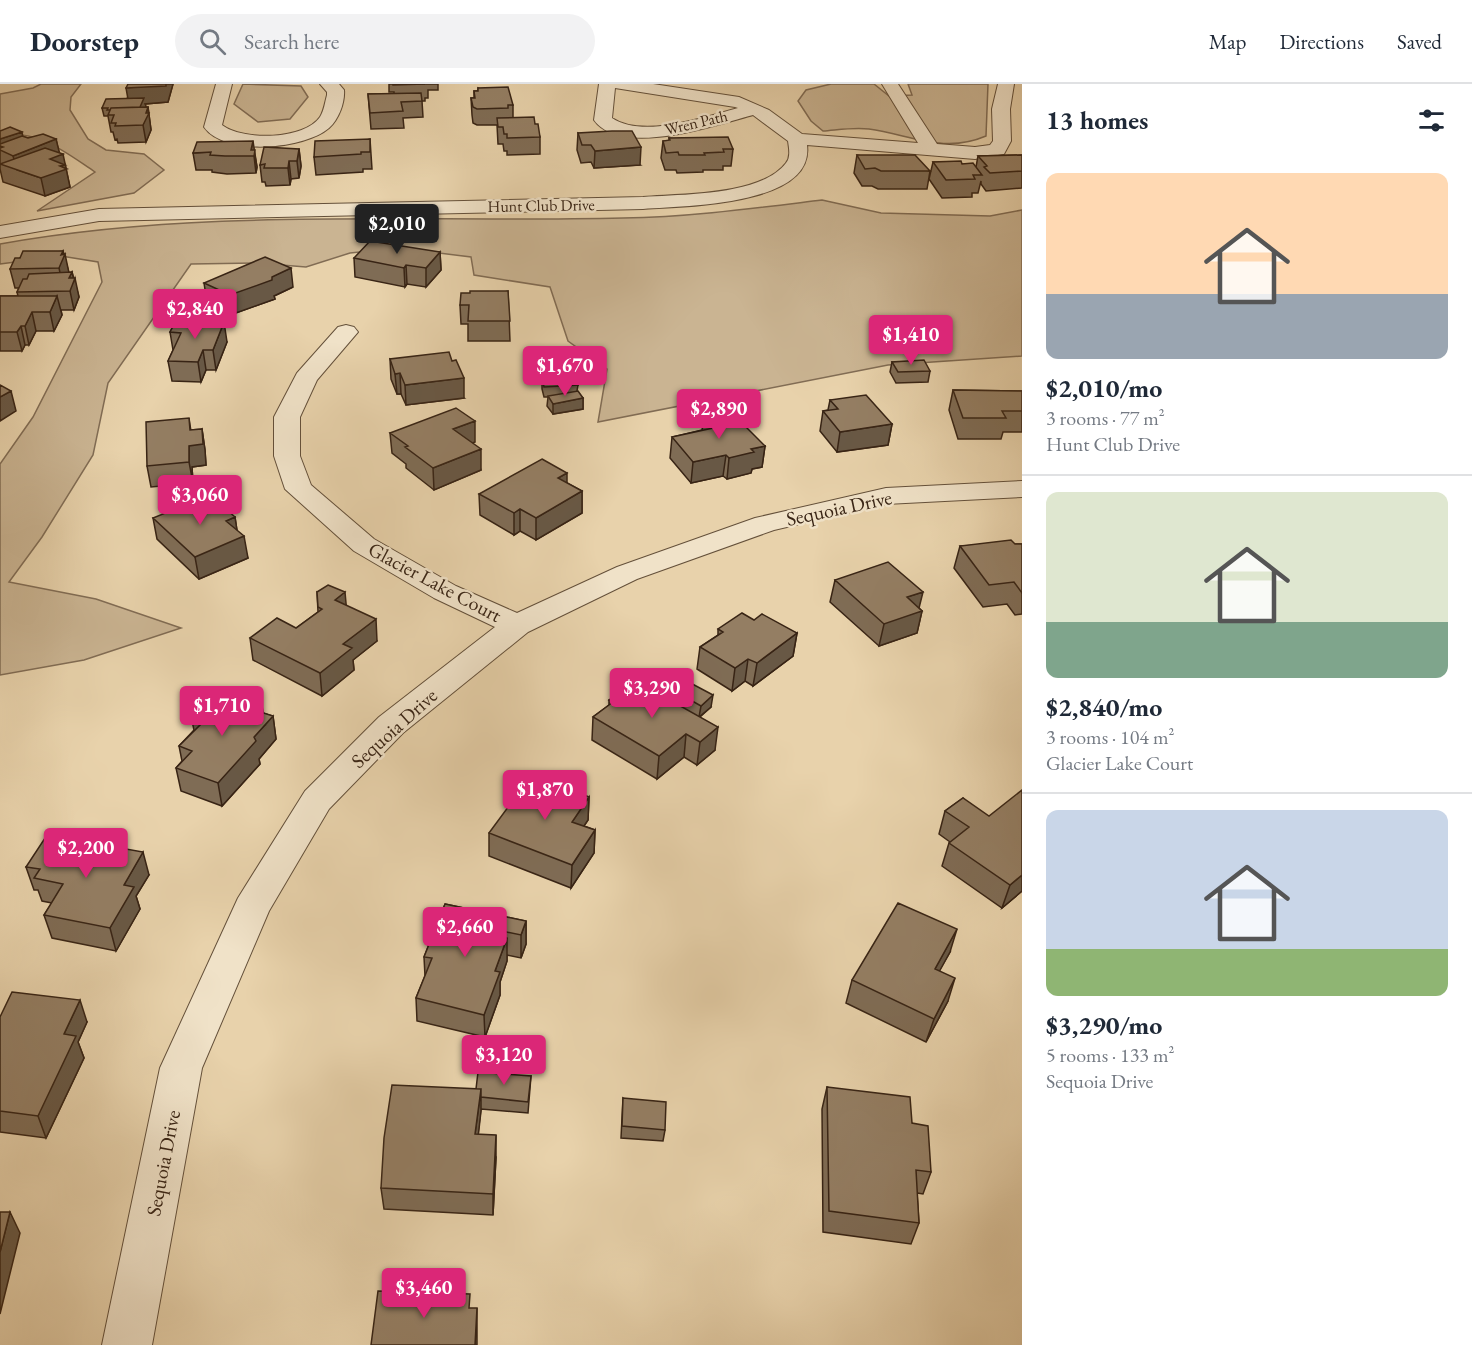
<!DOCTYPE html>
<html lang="en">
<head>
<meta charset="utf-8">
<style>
	body { margin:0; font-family:"EB Garamond",serif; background:#f2f2f3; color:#1f2937; height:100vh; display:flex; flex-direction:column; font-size:22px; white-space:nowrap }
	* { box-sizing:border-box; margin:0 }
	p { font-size:20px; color:#747a83 }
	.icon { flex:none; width:33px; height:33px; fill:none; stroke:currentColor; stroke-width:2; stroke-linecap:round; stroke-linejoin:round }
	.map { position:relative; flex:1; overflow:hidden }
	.details { display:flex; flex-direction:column; background:#fff; width:450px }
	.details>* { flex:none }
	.price { position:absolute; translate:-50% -51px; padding:0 14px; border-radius:6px; background:#db2777; color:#fff; font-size:20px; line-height:39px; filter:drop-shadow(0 2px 3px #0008) }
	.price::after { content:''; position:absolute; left:50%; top:36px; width:18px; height:14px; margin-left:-9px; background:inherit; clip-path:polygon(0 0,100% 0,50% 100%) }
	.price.selected { background:#222; color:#fff }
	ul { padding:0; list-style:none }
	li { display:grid; align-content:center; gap:12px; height:318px; padding:0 24px }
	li+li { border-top:2px solid #e0e1e3 }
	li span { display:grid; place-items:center; height:186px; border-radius:12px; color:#555 }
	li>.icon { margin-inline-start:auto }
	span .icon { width:108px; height:108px; fill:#fffc; stroke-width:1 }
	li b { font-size:26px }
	h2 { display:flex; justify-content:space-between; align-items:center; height:72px; padding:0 24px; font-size:26px }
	header { display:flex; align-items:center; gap:36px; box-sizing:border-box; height:84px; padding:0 30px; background:#fff; border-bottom:2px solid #e0e1e3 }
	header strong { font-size:28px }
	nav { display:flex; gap:33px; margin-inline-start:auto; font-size:21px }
	.search { width:420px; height:54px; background:#f2f2f3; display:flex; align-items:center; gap:15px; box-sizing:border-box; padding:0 21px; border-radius:33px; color:#747a83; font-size:22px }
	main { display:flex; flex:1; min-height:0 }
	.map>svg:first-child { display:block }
</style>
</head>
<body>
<header>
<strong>Doorstep</strong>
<div class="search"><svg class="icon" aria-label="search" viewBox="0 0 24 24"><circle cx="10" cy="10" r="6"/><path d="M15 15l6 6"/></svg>Search here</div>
<nav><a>Map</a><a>Directions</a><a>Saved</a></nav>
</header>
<main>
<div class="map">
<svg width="1022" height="1261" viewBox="0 0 1022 1261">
	<rect width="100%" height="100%" fill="#e8d2ab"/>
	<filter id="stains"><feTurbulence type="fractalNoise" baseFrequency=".00333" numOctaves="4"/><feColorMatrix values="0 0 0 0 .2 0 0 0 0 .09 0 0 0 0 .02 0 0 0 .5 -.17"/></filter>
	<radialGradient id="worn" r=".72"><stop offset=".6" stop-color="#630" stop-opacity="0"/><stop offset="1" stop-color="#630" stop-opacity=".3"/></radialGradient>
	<path fill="#cab492" stroke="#816c54" stroke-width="1.5" d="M41,0H81L71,13L70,26L88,55L106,66L144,70L164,86L134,109L37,127L95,88C65,68 39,46 0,51V10L33,4Z
		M243,0L301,2L308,13L290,35L258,38L234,20Z
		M831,0H874L889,12L912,11L908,0H988L986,52C944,70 911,51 869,45C854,43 837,46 823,47L811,37L798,17L806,6Z
		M822,116L881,129L990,132L1022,126V272L888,281L598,338L607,285L568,257L550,203L474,191L471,173L399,164L350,169L306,183L257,179L191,180L108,299L93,371L42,453L9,498L96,515L181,544L84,576L0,591V380L33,333L102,198L98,178L61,172L0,180V160C205,123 416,139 623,134C690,133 756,124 822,116Z"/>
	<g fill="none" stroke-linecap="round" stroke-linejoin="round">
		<defs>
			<path id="street" d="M216,0H232L222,41C243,57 304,56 320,33C324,27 325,18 327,11V8L320,0H339L344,6C345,18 339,35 329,44C305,65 225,73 204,43Z
				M599,0H653L739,13L769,26L802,50L918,59L882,0H898L937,60L975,63L990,61L993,57L992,25L998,0H1014L1010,25L1011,57L1004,70L975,75L807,61C815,122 683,122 643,125L99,137L0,154V142L99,125L643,113C681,110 761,112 786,79C791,73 789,64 788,57L753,31C716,41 621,74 594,36ZM615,4L735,23L738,24C705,33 643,55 612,34Z
				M346,241L354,243L358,248L317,296L300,333V372L311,401L374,455L456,502L517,529L617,483L755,434L886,404L1022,397V413L886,420L774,446L637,495L528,548L403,649L329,725L269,827L202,984L152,1261H102L160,984L238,814L305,707L379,633L495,543L434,514L354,467L285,405L274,372V333L297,289L338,243Z"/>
		</defs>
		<use href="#street" stroke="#64503a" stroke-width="2"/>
		<use href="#street" fill="#f0e2c8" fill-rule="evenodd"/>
	</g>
	<path fill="#7f6c55" stroke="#382415" stroke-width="1.5" d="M128,0H173L168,18L145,20V23H148L151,46L146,58L118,59L117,55L115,56L113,48H111L108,32H104L102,24L128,14Z
		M389,0H438V6H428V14H425V17H422L423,33L403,34L404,44L371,45L368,10H394V8H389Z
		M478,4L513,21V34L535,40L540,53V70L507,71V67H504L503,60H498L497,41H477L473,39L472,31L471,14H474V7H478Z
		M0,47L28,54L56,55L59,69L65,80L70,103L45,112L3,98L0,85Z
		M578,49L640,81L594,84L591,78L581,79L577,66Z
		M669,54L733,65L731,82H723V86H703V88L677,89L676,86H665L661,74L663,57H669Z
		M370,55L372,85H363V88L316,91L314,73Z
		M299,65L301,82L299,94L291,95L290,101L266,102L265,98H262L260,81Z
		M254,66L257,83L256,89L227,90L212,88V86H196L193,69Z
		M857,71L930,87L927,105H878L872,102H862L854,89Z
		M1022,71V104L986,107L981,100V97L978,109H972V113L942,114L929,95L933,78L962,80L976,83L978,72Z
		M63,167L69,189L72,188L79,213L74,226H61L62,231L54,247H36L29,261H25L22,267H0V212H18L17,208L19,204H15L10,185L20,174Z
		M440,168L441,186L426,203L407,200L405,203L355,193L354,174Z
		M204,199L293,203L274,212L275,215L233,230L207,218Z
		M508,207L510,257H468V240H461L460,221Z
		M175,239L227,258L216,286H206L201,298L172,297L168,277L173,266L170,248Z
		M390,275L464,314L406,321L401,310H397L391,295Z
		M892,278L930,287L928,298L896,299L890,288Z
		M556,290L578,301L577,307L583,314V325L553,330L547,322L548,313H544L542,305V294H556Z
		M953,306L1022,307V348H1003L1001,355H958L949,326Z
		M830,316L892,340L888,361L837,368L820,347L823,327L828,326Z
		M704,335L765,362L762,383L752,385L751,389L727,395L723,392L691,399L670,374L672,353L702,346Z
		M202,345L205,366L206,381L192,383L193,399L151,403L147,382L191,346Z
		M390,349L475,358L472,359L481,386L434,406L406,384V380L392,369Z
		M567,399L582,407V429L536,456L520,447L514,451L480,431L479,410Z
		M235,433L237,446L248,474L199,495L157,455L153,434Z
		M1015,460H1022V530L1015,531L1007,520L983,523L954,484L960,462Z
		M835,496L919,524L922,527L917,549L879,562L830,518Z
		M317,508L346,521L377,557L353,576L354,586L322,612L253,576L250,554L296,544L318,528Z
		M754,536L797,549L793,572L753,602L745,597L732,607L697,585L700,563L718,551V545Z
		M669,604L711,623L700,633L715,666L697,681L684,673L657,695L592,656L593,633L609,621V616L668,615Z
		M261,616L263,629L273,632L276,655L259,675L260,680L222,722L181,707L176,684L182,677L179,662L194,646L192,637L247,619Z
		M589,713L588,736L584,742L595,746L594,769L571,804L489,772V749Z
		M963,714L1022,807L1002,824L942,782L949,759L950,758L939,750L945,727Z
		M26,783L149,791L136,812L140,825L116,867L52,854L44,831L52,819L42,817L38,806H34Z
		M445,820L526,837V860L521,874L507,871V877L500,898V911L485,953L417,937L416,914L425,892L424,873Z
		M950,868L939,887L948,917L926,958L846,919L852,896Z
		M0,933L87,938L78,958L84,974L46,1054L0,1048Z
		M531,992L528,1029L481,1025L478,1050L496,1073L493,1131L384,1125L381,1104L476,1005Z
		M827,1003L912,1039L931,1088L923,1110L917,1109L919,1139L911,1160L823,1148L822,1025Z
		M623,1014L665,1046L663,1057L621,1054Z"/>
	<path fill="#685845" stroke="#382415" stroke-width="1.5" d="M166,0H173L168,18L145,20L146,22L143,31L138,34L129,21L126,4Z
		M148,23L151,46L146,58L143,41Z
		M22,48L25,65L3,63L0,62V55Z
		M56,55L60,71L63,70L70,103L45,112L41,94L17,86L13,72Z
		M253,57L257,83L256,89L254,72L251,66Z
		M641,63L640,81L594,84L595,67Z
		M299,65L301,82L299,94L297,77Z
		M289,77L291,95L290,101L288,84Z
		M63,167L64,172L65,170L69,189L63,203L59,184L61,171Z
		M440,168L441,186L426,203V184Z
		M406,181L407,200L405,203L404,184Z
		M291,184L293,203L274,212L275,215L233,230L230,211Z
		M72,188L74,197L75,194L79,213L74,226L70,207L69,194Z
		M57,212L62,231L54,247L50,228Z
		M32,228L36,247L29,261L25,242Z
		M224,238L227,258L216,286L213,266Z
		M21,242L25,261L22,267L17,248Z
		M203,266L206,286L201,298L198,278Z
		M400,289L401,310H397L395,290Z
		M464,294V314L406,321L405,301Z
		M11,307L16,327L0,337V313Z
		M583,314V325L553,330V320Z
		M189,334L192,354L202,345L205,366L206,381L192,383L193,399L189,378Z
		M475,337V358L454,366L453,345Z
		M892,340L888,361L837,368L840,348Z
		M765,362L762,383L752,385L751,389L727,395L729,374L751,365Z
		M481,365V386L434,406L433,384Z
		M726,371L723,392L691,399L693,378Z
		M567,389V410L558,394Z
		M582,407V429L536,456V434Z
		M520,425V447L514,451V429Z
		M235,433L238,454L244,452L248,474L199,495L195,473L226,437Z
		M345,508L347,530L335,516Z
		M923,508L918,528L922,527L917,549L879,562L884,540L907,513Z
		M376,535L377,557L353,576L354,586L322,612L320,589L343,560Z
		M797,549L793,572L753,602L757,579Z
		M748,575L745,597L732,607L735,584Z
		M713,611L711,623L699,633L701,622Z
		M261,616L265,639L254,626Z
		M273,632L276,655L259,675L260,680L222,722L218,699L254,653Z
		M718,643L715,666L697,681L700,658Z
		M686,650L684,673L657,695L659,672Z
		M589,713L588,736L571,761L572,738Z
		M595,746L594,769L571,804L572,781Z
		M143,768L149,791L136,812L140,825L116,867L110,844L124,801Z
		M1022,791V807L1002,824L1010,801Z
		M526,837V860L521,874V851Z
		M957,845L950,868L928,908L935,885Z
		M507,854V877L500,898V911L485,953L484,931L495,887Z
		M955,894L948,917L926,958L934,935Z
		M80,916L87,938L78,958L84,974L46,1054L38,1032L64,950Z
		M481,1005V1027L476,1072L475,1050Z
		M496,1051V1073L493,1131V1110Z
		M10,1128L20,1149L0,1230V1168Z
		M477,1224V1261H475Z"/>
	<path fill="#947e63" stroke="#382415" stroke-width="1.5" d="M128,0H166V2L126,4Z
		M393,0H425L393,1Z
		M508,3L513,21H508V24L477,25L473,23L471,14H475L474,7H478V4Z
		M421,9L422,17L401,18L403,27L370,29L368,10Z
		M144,14L140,23L111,24L110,26H107L108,24H102L106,15Z
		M148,23L146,29H149L143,41L115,42L116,39H111L114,31H108L111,24Z
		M534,33L535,40H538L540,53L507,54V50H504L503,43H498L497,34Z
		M10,43L22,48L0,55V47Z
		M612,47H632L641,63L595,67L591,61H582L578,49Z
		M43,50L56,55L13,72L0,66V64L3,63L0,62V60L22,52L28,54Z
		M728,53L733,65H723L724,68L704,69L705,71H679L678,68L666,69L663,57L670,56L669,54Z
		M370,55V68H361V70L314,73L315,57Z
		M253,57L251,66H255L254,72H225L210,71L211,68L193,69L197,58Z
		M264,63L299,65L297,77H289L288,84H264L265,80L260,81Z
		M45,64L63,70L50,75L65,81L60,82L67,85L41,94L0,80Z
		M857,71H915L930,87H881L875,84L865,85Z
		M1022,71V87L990,89L984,83L987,82L978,72Z
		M961,77L962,80L973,79L982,91H973L975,95L946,96L933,78Z
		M370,157L440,168L426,184L406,181L404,184L354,174Z
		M23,167H63L61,171L65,170L59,184L10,185L15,174H20Z
		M265,173L291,184L272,193V196L230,211L204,199Z
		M72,188L69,194H75L70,207L17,208L23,195H27L29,190Z
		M470,207H508L510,237H468L469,221H460L461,209H470Z
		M0,212H57L50,228H32L25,242H21L17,248H0Z
		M224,238L213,266H203L198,278L168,277L181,249L170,248L175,239Z
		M449,268L452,277L456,276L464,294L405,301L400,289L395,290L390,275Z
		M924,276L930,287L898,288L892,278Z
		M574,289L578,301L544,303L542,294H557L556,290Z
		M0,301L11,307L0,313Z
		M953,306L1022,307V327H1002L1006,334H963Z
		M578,307L583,314L553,320L548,312Z
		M866,311L892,340L840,348L823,327L838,325L830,316Z
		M456,324L475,337L453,345L481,365L433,384L405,363L408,362L390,349Z
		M732,329L765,362L751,365L754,368L729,374L726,371L693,378L672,353L713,344L704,335Z
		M189,334L190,346L202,345L203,360L189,362V378L147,382L146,338Z
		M542,375L567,389L558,394L582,407L536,434L520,425L514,429L479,410Z
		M210,411L235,433L226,437L244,452L195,473L153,434Z
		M1011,456L1015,460H1022V509L1014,498L989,501L960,462Z
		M888,478L923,508L907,513L922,527L884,540L835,496Z
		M328,501L345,508L335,516L376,535L343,560L352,564L320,589L250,554L277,534L296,544L322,525L318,523L317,508Z
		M742,529L754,536L762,530L797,549L757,579L748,575L735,584L700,563L723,548L718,545Z
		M681,594L713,611L701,622L669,604Z
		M634,596L718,643L700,658L686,650L659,672L593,633L613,618L609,616Z
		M219,610L247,619L253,613L261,616L254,626L273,632L254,653L256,657L218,699L176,684L192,667L179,662L201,640L192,637Z
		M531,692L589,713L572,738L595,746L572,781L489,749Z
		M1022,706V791L1010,801L949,759L969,743L945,727L963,714L989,732Z
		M47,751L143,768L124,801L134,803L110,844L44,831L63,800L34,794L40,785L26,783Z
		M898,819L957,845L935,885L955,894L934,935L852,896Z
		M445,820L526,837L521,851L493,845L490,851L507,854L495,887L500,888L484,931L416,914L432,874L424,873Z
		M12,908L80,916L64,950L76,952L38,1032L0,1027V933Z
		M478,988L531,992L528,1018L481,1013V1005H476Z
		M392,1001L481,1005L475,1050L496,1051L493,1110L381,1104L384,1054Z
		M827,1003L910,1013L912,1039L928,1042L931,1088L916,1086L919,1139L829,1127Z
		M623,1014L666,1018L665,1046L622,1042Z
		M0,1128H10L0,1168Z
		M378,1207L470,1210L469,1224H477L475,1261H371Z"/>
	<g text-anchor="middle" stroke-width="5" stroke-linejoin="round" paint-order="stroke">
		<g font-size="16" fill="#382415" stroke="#f0e2c8">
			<text transform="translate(696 38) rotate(-13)" y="6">Wren Path</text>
			<text transform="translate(541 121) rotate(-1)" y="6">Hunt Club Drive</text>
		</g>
		<g font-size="20" fill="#382415" stroke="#f0e2c8">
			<text transform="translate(839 424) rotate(-12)" y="7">Sequoia Drive</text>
			<text transform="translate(435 498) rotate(28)" y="7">Glacier Lake Court</text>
			<text transform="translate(394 644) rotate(-42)" y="7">Sequoia Drive</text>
			<text transform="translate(163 1079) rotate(-79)" y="7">Sequoia Drive</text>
		</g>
	</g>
	<rect width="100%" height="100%" filter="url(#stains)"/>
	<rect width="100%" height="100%" fill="url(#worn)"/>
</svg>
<b class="price selected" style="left:397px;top:171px">$2,010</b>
<b class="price" style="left:195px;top:256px">$2,840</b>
<b class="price" style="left:911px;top:282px">$1,410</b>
<b class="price" style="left:565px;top:313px">$1,670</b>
<b class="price" style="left:719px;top:356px">$2,890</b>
<b class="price" style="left:200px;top:442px">$3,060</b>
<b class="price" style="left:652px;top:635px">$3,290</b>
<b class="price" style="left:222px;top:653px">$1,710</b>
<b class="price" style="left:545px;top:737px">$1,870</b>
<b class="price" style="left:86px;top:795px">$2,200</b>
<b class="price" style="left:465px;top:874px">$2,660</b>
<b class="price" style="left:504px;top:1002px">$3,120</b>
<b class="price" style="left:424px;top:1235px">$3,460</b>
</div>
<section class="details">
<h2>13 homes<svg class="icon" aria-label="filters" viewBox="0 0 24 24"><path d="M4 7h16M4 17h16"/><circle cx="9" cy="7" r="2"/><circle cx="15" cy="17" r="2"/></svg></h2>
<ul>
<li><span style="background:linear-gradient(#ffd9b3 65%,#9aa5b1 0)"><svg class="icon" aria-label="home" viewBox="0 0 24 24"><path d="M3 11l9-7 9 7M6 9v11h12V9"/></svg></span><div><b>$2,010/mo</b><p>3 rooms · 77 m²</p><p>Hunt Club Drive</p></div></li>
<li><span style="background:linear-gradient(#dfe7d0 70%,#7fa58c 0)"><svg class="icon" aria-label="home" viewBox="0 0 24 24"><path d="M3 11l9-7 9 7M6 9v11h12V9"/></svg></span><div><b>$2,840/mo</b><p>3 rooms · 104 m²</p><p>Glacier Lake Court</p></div></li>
<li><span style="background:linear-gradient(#c9d6e8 75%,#8fb573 0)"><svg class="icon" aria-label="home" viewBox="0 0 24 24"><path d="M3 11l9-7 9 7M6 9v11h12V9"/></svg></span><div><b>$3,290/mo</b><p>5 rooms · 133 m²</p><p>Sequoia Drive</p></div></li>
</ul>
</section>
</main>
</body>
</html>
